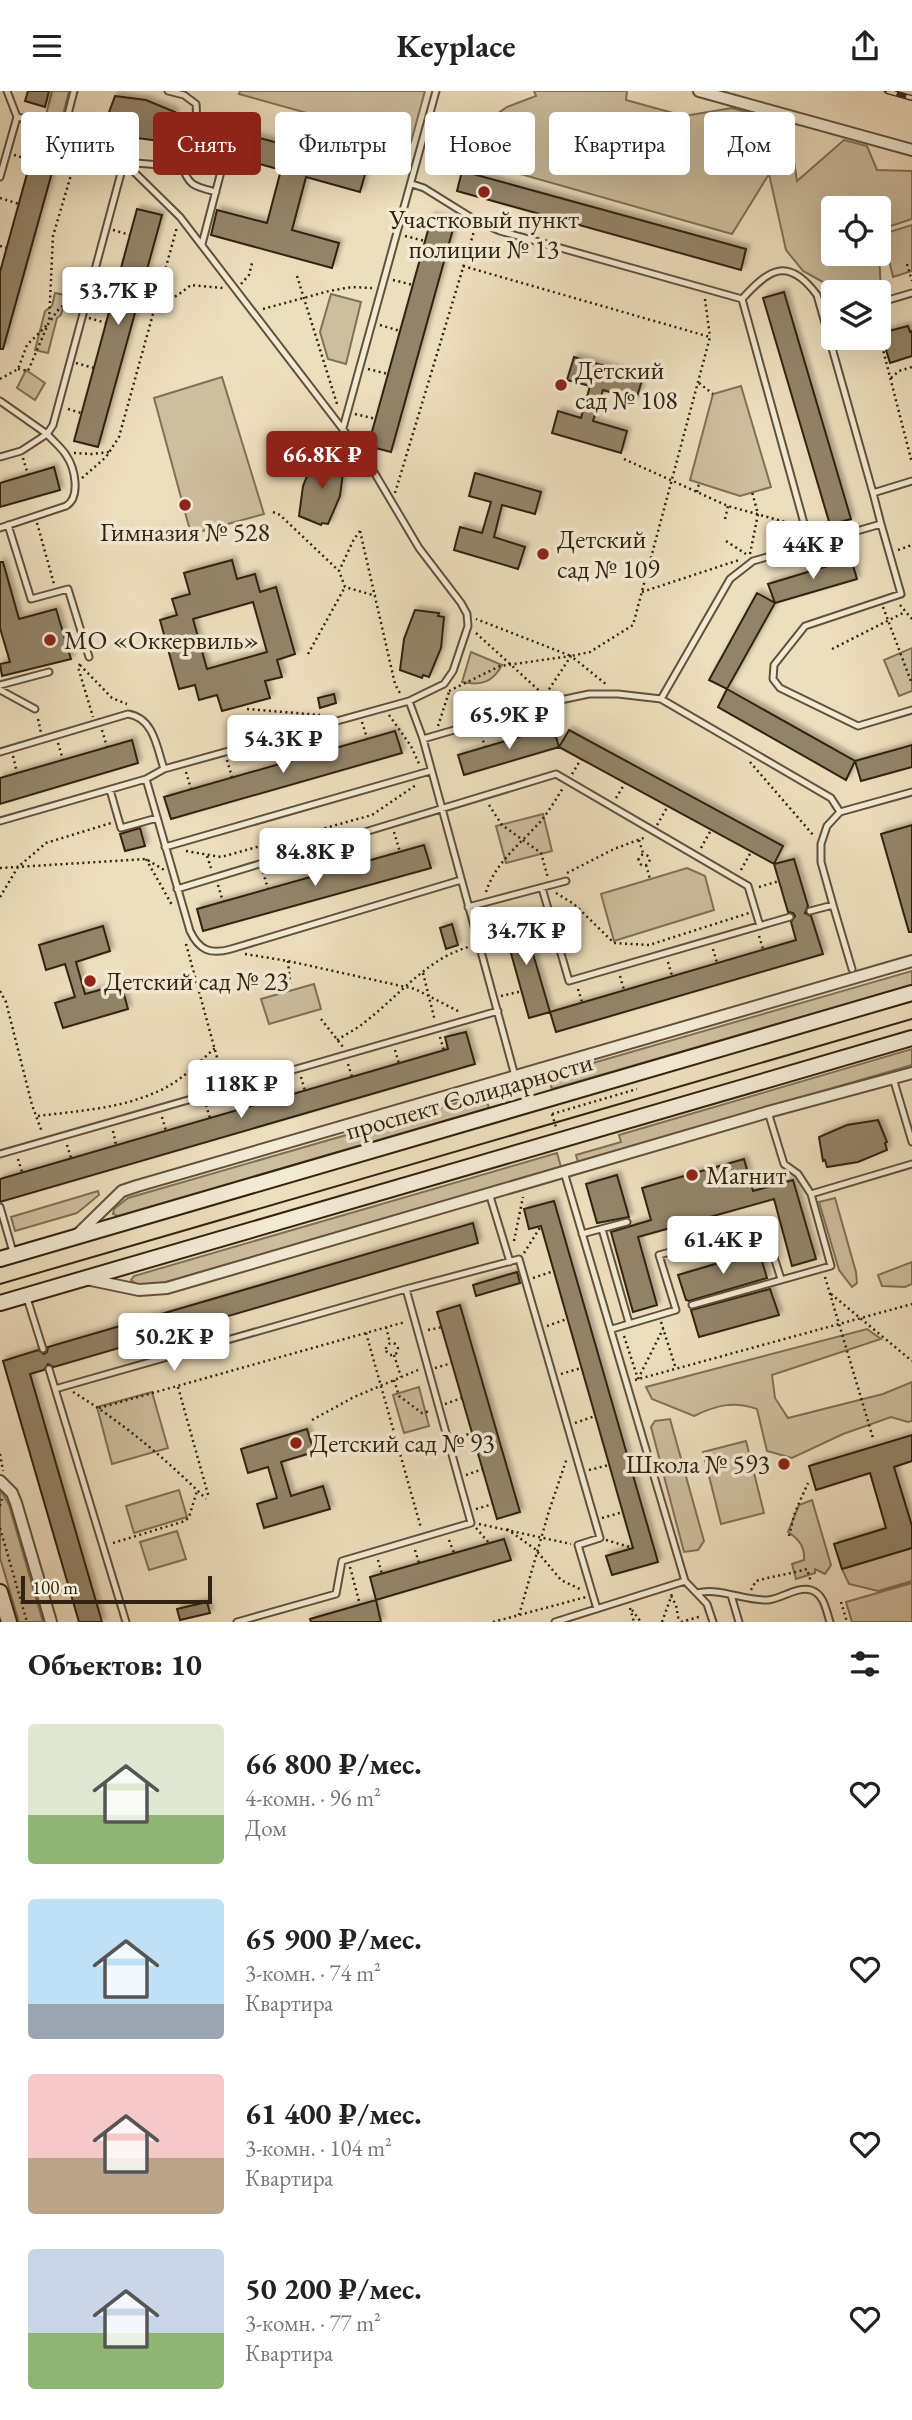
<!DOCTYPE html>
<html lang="ru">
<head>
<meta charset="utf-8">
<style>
	body { margin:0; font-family:"EB Garamond",serif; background:#f2f2f2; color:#222; height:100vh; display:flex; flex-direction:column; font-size:26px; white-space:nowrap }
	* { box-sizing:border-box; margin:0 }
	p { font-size:23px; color:#767676 }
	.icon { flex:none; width:38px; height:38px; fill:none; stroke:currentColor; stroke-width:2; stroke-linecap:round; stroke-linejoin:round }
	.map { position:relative; height:1531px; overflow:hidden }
	.sheet { display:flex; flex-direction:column; background:#fff; flex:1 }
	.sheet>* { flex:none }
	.banner { position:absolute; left:21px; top:21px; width:872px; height:63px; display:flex; gap:14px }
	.tools { position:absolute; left:821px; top:105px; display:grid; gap:14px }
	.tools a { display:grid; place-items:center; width:70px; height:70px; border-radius:7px; background:#fff; box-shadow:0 7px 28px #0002; font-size:35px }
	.scale { position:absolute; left:21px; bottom:18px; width:191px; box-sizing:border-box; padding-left:7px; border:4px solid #32220f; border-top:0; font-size:19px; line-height:24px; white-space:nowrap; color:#32220f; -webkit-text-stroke:5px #f3ead4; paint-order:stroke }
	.price { position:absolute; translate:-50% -60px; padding:0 16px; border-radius:7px; background:#fff; color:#222; font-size:23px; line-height:46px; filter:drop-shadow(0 2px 4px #0008) }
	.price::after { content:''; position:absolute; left:50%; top:42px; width:21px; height:16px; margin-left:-10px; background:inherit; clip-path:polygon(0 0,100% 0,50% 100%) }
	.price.current { background:#8f2418; color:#fff }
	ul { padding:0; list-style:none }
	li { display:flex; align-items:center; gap:21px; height:175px; padding:0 28px }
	li span { display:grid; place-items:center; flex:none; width:196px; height:140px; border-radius:7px; color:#555 }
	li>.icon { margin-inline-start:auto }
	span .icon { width:84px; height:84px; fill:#fffc; stroke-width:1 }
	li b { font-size:30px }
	h2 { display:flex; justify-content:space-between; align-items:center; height:84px; padding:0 28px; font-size:30px }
	.pill { padding:0 24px; border-radius:7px; background:#fff; box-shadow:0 7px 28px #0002; font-size:24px; line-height:63px }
	.pill.current { background:#8f2418; color:#fff }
	header { display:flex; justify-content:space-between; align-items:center; height:91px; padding:0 28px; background:#fff; font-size:32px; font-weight:700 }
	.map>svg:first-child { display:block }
</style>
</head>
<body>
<header><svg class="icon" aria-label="menu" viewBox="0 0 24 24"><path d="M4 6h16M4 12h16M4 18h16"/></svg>Keyplace<svg class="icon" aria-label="share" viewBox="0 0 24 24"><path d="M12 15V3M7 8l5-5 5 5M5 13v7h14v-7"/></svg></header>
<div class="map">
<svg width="912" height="1531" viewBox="0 0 912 1531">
	<defs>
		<filter id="shadow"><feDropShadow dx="3.5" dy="-3.5" stdDeviation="2" flood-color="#0004"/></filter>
	</defs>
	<rect width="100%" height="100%" fill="#eddebd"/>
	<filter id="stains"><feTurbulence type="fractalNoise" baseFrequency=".00286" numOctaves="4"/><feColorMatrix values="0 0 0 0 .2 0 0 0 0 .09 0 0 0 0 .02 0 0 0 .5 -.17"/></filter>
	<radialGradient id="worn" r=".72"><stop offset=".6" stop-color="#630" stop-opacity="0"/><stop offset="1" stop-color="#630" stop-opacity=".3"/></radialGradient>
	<path fill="#cdbe9f" stroke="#807057" stroke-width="2" d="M52,0H69L62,28L46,24Z
		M240,0H425L411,51L239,3Z
		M534,0H627L626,9L684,25L732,17L788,33L797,90L844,49L867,55L877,79L912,80V128L879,139L878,117H833V163L879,162L881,200L841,201L803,180L786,159L769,83L732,143L432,58L437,38L480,35L507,16L536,5Z
		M912,134V180L893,186L883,143Z
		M55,202L66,204L61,224L57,227L48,262L35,259L45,220L52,215Z
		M331,203L361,211L346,273L328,268L320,241Z
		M26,279L45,292L35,309L17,297Z
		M222,286L264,423L191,443L154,307Z
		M741,295L771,396L740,405L690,389L713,303Z
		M912,557V600L899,605L884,569Z
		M471,561L502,574C493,591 482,595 462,591Z
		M543,723L552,760L506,772L496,735Z
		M687,777L705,785L714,819L614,850L601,803Z
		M912,880V894L552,998L548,985Z
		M314,893L321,918L269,933L261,908Z
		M912,958V974L578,1071L576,1064L621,1051L619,1044Z
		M485,1004L489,1017L118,1125L113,1123L114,1118L128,1107Z
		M557,1062L561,1076L166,1191C155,1193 139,1198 131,1189L134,1185Z
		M98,1100L99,1104L77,1122L15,1140L11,1126Z
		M835,1107L856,1181L857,1192L852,1196L839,1179L819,1111Z
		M912,1171V1193L905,1196L882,1195L878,1184Z
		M867,1238L881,1248L772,1284L775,1307L788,1327L883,1303L912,1291V1330L908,1331L891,1326L843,1343L792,1367L767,1360L757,1318C733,1310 717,1314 694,1325L652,1308L646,1296Z
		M419,1296L429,1335L404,1342L393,1304Z
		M152,1301L168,1357L112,1373L97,1316Z
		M670,1328L704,1450L698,1459L684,1461L651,1336L655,1330Z
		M746,1350L764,1422L721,1433L703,1361Z
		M0,1398L9,1414L43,1531H19L0,1467Z
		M179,1399L187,1426L134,1442L126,1415Z
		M812,1409L831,1474L825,1483L815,1478V1482L796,1488L792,1473L804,1469C805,1456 799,1448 788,1441L799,1414Z
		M177,1440L186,1468L149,1479L140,1451Z
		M912,1457V1490L878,1500L849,1493L842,1478Z
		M912,1492V1531H852L846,1511Z"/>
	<path fill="#938469" stroke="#32220f" stroke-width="2" fill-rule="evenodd" filter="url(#shadow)" d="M28,0H49L45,16L25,10Z
		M115,5L146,9L175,21L173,27L176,28L167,51L137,47L107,35L110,24H108Z
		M234,40L367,76L360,101L306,86L292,139L339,152L332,177L211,144L217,119L267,132L281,79L228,64Z
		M38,43L61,49L3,258H0V181Z
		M462,80L746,158L741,179L457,100Z
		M137,118L162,124L98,356L74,350Z
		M432,125L455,131L391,361L368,355Z
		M784,201L851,428L830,434L763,207Z
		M908,235L910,241L912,240V265L890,272L881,242Z
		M574,266L643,286L636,309L603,299L593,330L627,340L621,362L552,342L558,320L581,327L590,295L567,289Z
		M315,366L326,369V367L344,374L340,405L328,433L322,432L321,434L299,425L303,395Z
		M54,376L60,399L0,416V392Z
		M475,382L541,401L535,423L502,414L494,446L525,456L518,478L454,459L460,436L482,442L491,411L469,405Z
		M851,468L857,488L775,512L768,493Z
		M232,469L237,488L255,483L260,501L276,496L295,563L277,569L282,586L265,590L270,607L222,620L217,604L199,609L195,594L179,598L160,529L177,524L172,508L190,503L184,482ZM253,511L267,561L207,578L193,528Z
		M0,471H3L19,528L56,518L71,568L2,585L0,573L10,571L0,537Z
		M757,502L775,512L727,598L709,589Z
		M415,519L439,522L438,525L444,526L441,557L429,586L423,584L422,587L400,579L404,548Z
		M727,598L855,670L846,689L718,616Z
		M334,603L336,612L320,617L318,607Z
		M553,636L559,656L464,684L458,664Z
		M569,639L783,755L774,773L559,656Z
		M395,640L402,662L171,728L164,706Z
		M132,649L138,672L0,713V687Z
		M912,654V676L861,690L855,670Z
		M912,734V841H909L881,743Z
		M140,737L145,755L125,760L120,743Z
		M424,754L431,777L203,840L197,818Z
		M794,768L808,815L805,822L811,825L823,863L556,941L550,921L796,849L791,831L795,825L793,822L788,821L774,773Z
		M522,825L550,921L529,927L502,830Z
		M452,833L458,854L446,858L440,837Z
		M103,835L110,860L76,871L85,903L121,893L128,918L63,937L55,912L75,906L65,873L46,879L39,854Z
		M466,941L475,973L0,1111V1088L448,958L445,946Z
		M878,1029L887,1051L885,1052L887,1059L858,1071L827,1076L825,1069L823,1070L819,1046L847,1034Z
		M744,1068L753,1100L793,1089L816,1168L792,1175L774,1108L638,1146L657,1214L633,1221L611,1141L651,1129L642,1097Z
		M617,1084L629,1126L597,1132L586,1093Z
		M554,1110L658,1471L612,1484L606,1465L633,1457L541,1135L529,1138L524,1118Z
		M473,1132L478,1152L54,1276L48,1273L44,1279L30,1283L102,1531H79L3,1270L38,1259L44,1263L47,1261L48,1256Z
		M759,1160L767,1187L689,1210L686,1209L678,1184Z
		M517,1181L520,1192L476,1205L473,1194Z
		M770,1198L779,1224L699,1246L691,1219Z
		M460,1214L520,1421L497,1428L437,1221Z
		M307,1338L314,1361L281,1371L291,1405L323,1395L330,1418L264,1437L257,1413L277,1407L268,1376L248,1382L241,1358Z
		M912,1344V1370L894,1376L912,1435V1457L842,1478L834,1453L886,1437L870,1382L816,1399L809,1375Z
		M504,1448L511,1469L376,1509L370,1486Z
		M376,1509L381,1531H311L310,1528Z
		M207,1511L210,1522L180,1529L177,1518Z"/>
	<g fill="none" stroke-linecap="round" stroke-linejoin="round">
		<defs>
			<path id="service" d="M17,26L83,40L124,71L180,126L368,371L419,457L461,512L467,523L468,535L453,580L444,593L409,610
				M65,35L74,0
				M181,73C189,95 193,95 216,101
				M0,86L17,26L7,0
				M412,93L424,97L477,130L500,140L742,208L810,454
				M202,153L224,69
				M742,208C769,178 788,165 817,204L873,402
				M878,212L912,202
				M0,310L47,343L21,360L0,366
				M343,337L436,0
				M881,433L901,503L805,535L774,574L773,588L780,597L858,635L912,619
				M8,434L31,508L68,498L89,566
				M0,437L66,415C81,406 75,377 66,364C61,356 53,350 47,343L53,334L124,71L172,75L181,73C192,56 198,34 196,13L184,4L168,0
				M0,594L49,581
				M0,599L35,618
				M661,608L730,488L753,470L881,433L873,402L912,390
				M423,648L551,611L589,603H618L661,608L831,707L840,721
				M0,661L128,623C154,627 157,657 164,678L409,610L423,648L515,985
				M164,678L146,688L190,840C199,859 210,864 231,858L461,789
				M110,699L121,737L157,727
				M0,730L146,688
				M165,756L430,680
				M542,797L569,890L790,826
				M177,798L556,683L748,795L760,835
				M833,814L821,771V753L827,735L840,721L912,701
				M468,816L566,790
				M810,820L833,814L852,878
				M893,987L912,1051
				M0,1063L498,920
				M564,1081L685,1490L707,1513L713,1531
				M489,1102L510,1171
				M811,1103L912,1073
				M0,1116L13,1161
				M602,1138L629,1232
				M582,1143L627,1131
				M26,1204L43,1258
				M692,1214L831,1175L811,1103L798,1083L784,1073L768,1021
				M612,1238L676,1219L659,1164L764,1135L781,1188
				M49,1278L126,1531
				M55,1298L406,1198L519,1168L600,1447L578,1454L597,1518
				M697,1502C720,1496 743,1510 768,1509C781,1508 797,1495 811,1499C824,1503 826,1519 830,1531
				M731,1504L739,1531
				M237,1531L336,1503L342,1470L471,1432L406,1198
				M555,1531L685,1490"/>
			<path id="minor" d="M699,0L912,59
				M76,1145L122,1100L137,1095L912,870
				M86,1188L139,1199L167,1197L768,1021L912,982
				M0,1390L12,1402L16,1412L51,1531"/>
			<path id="secondary" d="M0,1168L912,902
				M0,1212L912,947
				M0,1501L9,1531"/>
		</defs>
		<use href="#service" stroke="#61513a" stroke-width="9"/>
		<use href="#minor" stroke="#61513a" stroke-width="14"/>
		<use href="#secondary" stroke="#32220f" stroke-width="18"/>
		<path stroke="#32220f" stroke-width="2.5" stroke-dasharray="2 3.5" stroke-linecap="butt" d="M81,54L89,81L113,77
			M14,64L31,69
			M0,107L19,113
			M113,139L130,144
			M405,145L425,150
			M0,155L7,157
			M907,173L912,190
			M463,175L710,246L633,534L590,561L571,565L476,528
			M101,184L118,188
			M297,185L337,313
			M393,189L413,194
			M241,193L249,184L252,172
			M705,208L710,246
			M155,215L178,204L191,194L223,197
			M263,218L329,200L352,196L372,197
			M89,227L106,232
			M51,229C59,217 63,210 78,214
			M380,234L400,240
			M878,239L912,372
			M76,272L94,277
			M18,278L28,280L49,231L53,145L81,50
			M368,278L388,283
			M891,287L899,280L912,276
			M0,288L18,278L27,254L47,234
			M699,292L713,303
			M68,318L81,322
			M355,323L376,328
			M74,362L92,363L109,361
			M23,367L28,384
			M624,368L728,415L796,434
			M82,387L106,366L119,346L177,136
			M697,401L699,392
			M395,402L475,137
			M273,421L280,424L339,480
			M725,428L728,415
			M37,432L54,493
			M360,440L395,593L401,604
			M360,440L354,448L339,480L345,496L376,505
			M726,450L746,463
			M898,459L912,454
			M750,463L758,423L752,401
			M642,501L739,469
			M900,514L912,528
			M883,516L912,593
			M476,542L544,604
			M832,558L905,521
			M308,563L345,496
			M80,573L78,576L93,626
			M80,574L112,607L127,613
			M449,600L500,575L571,565L607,594
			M546,603L571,565
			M247,618L320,624
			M389,624L411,655L420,675
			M527,625L531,643
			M38,628L41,642
			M362,631L367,647
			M438,635L449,601
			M102,639L107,656
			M480,639L485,656
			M316,644L321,661
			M58,652L63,669
			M274,656L279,673
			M13,665L17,682
			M227,669L232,686
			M750,671L814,745
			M186,681L191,698
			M572,683L581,668
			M616,707L625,692
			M489,714L502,734L541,762L548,787
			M657,734L668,715
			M394,741L400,761
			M639,749L643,762
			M350,753L356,773
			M701,757L711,739
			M186,760L221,766L372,724L416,694
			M638.5 769a5.5 5.5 0 1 1 11 0a5.5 5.5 0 1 1-11 0Z
			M207,765L211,777
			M146,768L172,814
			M304,770L310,787
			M646,774L650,788
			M0,777L146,768L164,779
			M741,779L751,761
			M263,781L268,798
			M567,782L614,758L646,746
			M218,794L223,811
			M759,796L779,790
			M486,801C495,772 521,752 541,730C549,720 556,708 563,697
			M556,802L574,813L614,852L649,854L749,822
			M0,806L18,776L46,752L111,732
			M759,845L763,858
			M186,853L224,992
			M488,857L508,852
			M713,858L717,872
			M245,863L288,870L415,898L460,921
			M288,870L290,893
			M668,871L672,885
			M423,882L435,930
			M620,885L624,899
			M578,898L582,911
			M0,900L6,911L32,1014L42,1041
			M501,905L522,900
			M321,928L343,956
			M440,946L444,960
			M337,949C346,943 357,938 365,931C400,904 428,866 472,855
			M395,959L399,973
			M348,973L352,986
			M301,986L305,1000
			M254,1000L258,1013
			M206,1014L210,1027
			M552,1023L637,998
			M552,1023L556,1036
			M38,1025C76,1020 118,1018 154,1002C178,993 196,974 215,957
			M162,1026L166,1040
			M113,1040L116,1054
			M67,1054L71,1067
			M18,1068L22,1081
			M514,1150L523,1106
			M524,1162L541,1135
			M825,1186L873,1347
			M533,1187L554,1180
			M831,1203L912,1270
			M661,1231L676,1278
			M547,1235L567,1228
			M386,1236L390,1252
			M428,1239L442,1236
			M366,1242L421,1437
			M624,1245L638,1288
			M386 1258a6 6 0 1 1 12 0a6 6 0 1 1-12 0Z
			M394,1264L401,1286
			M435,1277L452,1272
			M561,1283L581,1277
			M638,1288L663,1238
			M394,1289L399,1305L422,1322L430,1320
			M635,1289L912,1213
			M178,1296L209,1407
			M73,1301C121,1330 166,1368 206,1408
			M445,1313L462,1307
			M99,1317L405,1231
			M312,1329L354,1306L418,1279
			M575,1332L595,1325
			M456,1347L472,1342
			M0,1363L3,1380
			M589,1379L609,1374
			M466,1384L483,1378
			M0,1415L2,1408
			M476,1418L493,1413
			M602,1427L623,1421
			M479,1433L571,1453
			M0,1437L27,1531
			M476,1437L489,1452
			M507,1438L535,1458L561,1489L582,1499
			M789,1445L795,1421L808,1392
			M449,1449L454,1462
			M606,1449L633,1457
			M113,1452L185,1430L189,1426L197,1400
			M415,1459L419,1472
			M378,1469L382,1483
			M350,1476L360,1514
			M751,1499L756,1490C773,1485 790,1483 807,1478L811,1491
			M671,1505L676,1514L679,1531
			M841,1511L847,1531
			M630,1517L634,1531
			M632,1519L641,1531
			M519,1524L549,1420L567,1367
			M493,1531L586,1506
			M662,1531L672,1503
			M681,1531L702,1525"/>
		<use href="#service" stroke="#f3ead4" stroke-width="5"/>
		<use href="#minor" stroke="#f3ead4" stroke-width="10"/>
		<use href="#secondary" stroke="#f3ead4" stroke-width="14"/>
		<path stroke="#32220f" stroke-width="2" d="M0,1193L912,928"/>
		<defs>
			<path id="rail" d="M887,0L912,7"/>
		</defs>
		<use href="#rail" stroke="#32220f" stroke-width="6"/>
		<use href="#rail" stroke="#f3ead4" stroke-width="3.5" stroke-dasharray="10" stroke-linecap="butt"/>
	</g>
	<g fill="#8f2418" stroke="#f3ead4" stroke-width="2.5">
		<circle cx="484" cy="101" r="7"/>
		<circle cx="561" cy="294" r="7"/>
		<circle cx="185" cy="414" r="7"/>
		<circle cx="543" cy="463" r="7"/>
		<circle cx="50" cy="549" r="7"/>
		<circle cx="90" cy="890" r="7"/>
		<circle cx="692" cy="1084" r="7"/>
		<circle cx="296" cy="1352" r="7"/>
		<circle cx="784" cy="1373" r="7"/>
	</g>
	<g text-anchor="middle" stroke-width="7" stroke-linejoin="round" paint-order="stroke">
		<g font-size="26" fill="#32220f" stroke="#f3ead4" text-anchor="start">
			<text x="484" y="137" text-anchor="middle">Участковый пункт<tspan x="484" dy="30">полиции № 13</tspan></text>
			<text x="575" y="288">Детский<tspan x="575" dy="30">сад № 108</tspan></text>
			<text x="185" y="450" text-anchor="middle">Гимназия № 528</text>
			<text x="557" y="457">Детский<tspan x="557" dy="30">сад № 109</tspan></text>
			<text x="64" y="558">МО «Оккервиль»</text>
			<text x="104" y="899">Детский сад № 23</text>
			<text x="706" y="1093">Магнит</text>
			<text x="310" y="1361">Детский сад № 93</text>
			<text x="770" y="1382" text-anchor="end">Школа № 593</text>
		</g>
		<g font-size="26" fill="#32220f" stroke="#f3ead4">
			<text transform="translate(469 1005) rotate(-16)" y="9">проспект Солидарности</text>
		</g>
	</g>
	<rect width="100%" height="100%" filter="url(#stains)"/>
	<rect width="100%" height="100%" fill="url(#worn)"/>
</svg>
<div class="tools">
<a><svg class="icon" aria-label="locate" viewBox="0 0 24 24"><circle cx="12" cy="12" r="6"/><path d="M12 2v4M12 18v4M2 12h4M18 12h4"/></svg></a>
<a><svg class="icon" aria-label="layers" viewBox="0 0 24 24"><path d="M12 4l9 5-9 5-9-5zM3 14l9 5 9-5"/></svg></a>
</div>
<div class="scale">100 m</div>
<b class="price" style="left:118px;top:236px">53.7K ₽</b>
<b class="price current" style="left:322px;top:400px">66.8K ₽</b>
<b class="price" style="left:813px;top:490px">44K ₽</b>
<b class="price" style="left:509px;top:660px">65.9K ₽</b>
<b class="price" style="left:283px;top:684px">54.3K ₽</b>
<b class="price" style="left:315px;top:797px">84.8K ₽</b>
<b class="price" style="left:526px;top:876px">34.7K ₽</b>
<b class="price" style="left:241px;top:1029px">118K ₽</b>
<b class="price" style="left:723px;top:1185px">61.4K ₽</b>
<b class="price" style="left:174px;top:1282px">50.2K ₽</b>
<div class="banner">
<a class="pill">Купить</a>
<a class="pill current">Снять</a>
<a class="pill">Фильтры</a>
<a class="pill">Новое</a>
<a class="pill">Квартира</a>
<a class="pill">Дом</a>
</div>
</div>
<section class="sheet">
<h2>Объектов: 10<svg class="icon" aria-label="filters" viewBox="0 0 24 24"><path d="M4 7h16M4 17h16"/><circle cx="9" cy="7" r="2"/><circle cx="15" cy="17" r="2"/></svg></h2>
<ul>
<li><span style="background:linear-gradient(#dfe7d0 65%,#8fb573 0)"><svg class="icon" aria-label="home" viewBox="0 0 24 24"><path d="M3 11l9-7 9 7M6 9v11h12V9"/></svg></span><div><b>66 800 ₽/мес.</b><p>4-комн. · 96 m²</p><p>Дом</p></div><svg class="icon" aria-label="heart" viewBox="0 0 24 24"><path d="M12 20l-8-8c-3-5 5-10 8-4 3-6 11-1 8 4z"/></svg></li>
<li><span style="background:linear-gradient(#bfe0f5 75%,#9aa5b1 0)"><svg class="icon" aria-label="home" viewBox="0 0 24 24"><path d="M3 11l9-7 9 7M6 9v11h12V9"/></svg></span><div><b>65 900 ₽/мес.</b><p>3-комн. · 74 m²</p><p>Квартира</p></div><svg class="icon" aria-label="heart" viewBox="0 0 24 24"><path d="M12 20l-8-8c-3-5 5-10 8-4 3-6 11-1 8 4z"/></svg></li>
<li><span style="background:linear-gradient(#f6c9c9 60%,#b9a48a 0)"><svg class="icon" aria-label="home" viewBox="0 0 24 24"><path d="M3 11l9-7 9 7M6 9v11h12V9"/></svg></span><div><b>61 400 ₽/мес.</b><p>3-комн. · 104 m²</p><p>Квартира</p></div><svg class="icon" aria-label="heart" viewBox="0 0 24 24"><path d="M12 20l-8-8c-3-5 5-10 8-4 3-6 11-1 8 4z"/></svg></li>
<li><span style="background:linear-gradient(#c9d6e8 60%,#8fb573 0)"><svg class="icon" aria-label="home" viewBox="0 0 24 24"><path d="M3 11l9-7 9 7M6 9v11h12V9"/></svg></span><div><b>50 200 ₽/мес.</b><p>3-комн. · 77 m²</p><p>Квартира</p></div><svg class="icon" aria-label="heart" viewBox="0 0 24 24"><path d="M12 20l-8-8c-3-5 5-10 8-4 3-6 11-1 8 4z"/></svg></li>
</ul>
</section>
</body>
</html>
